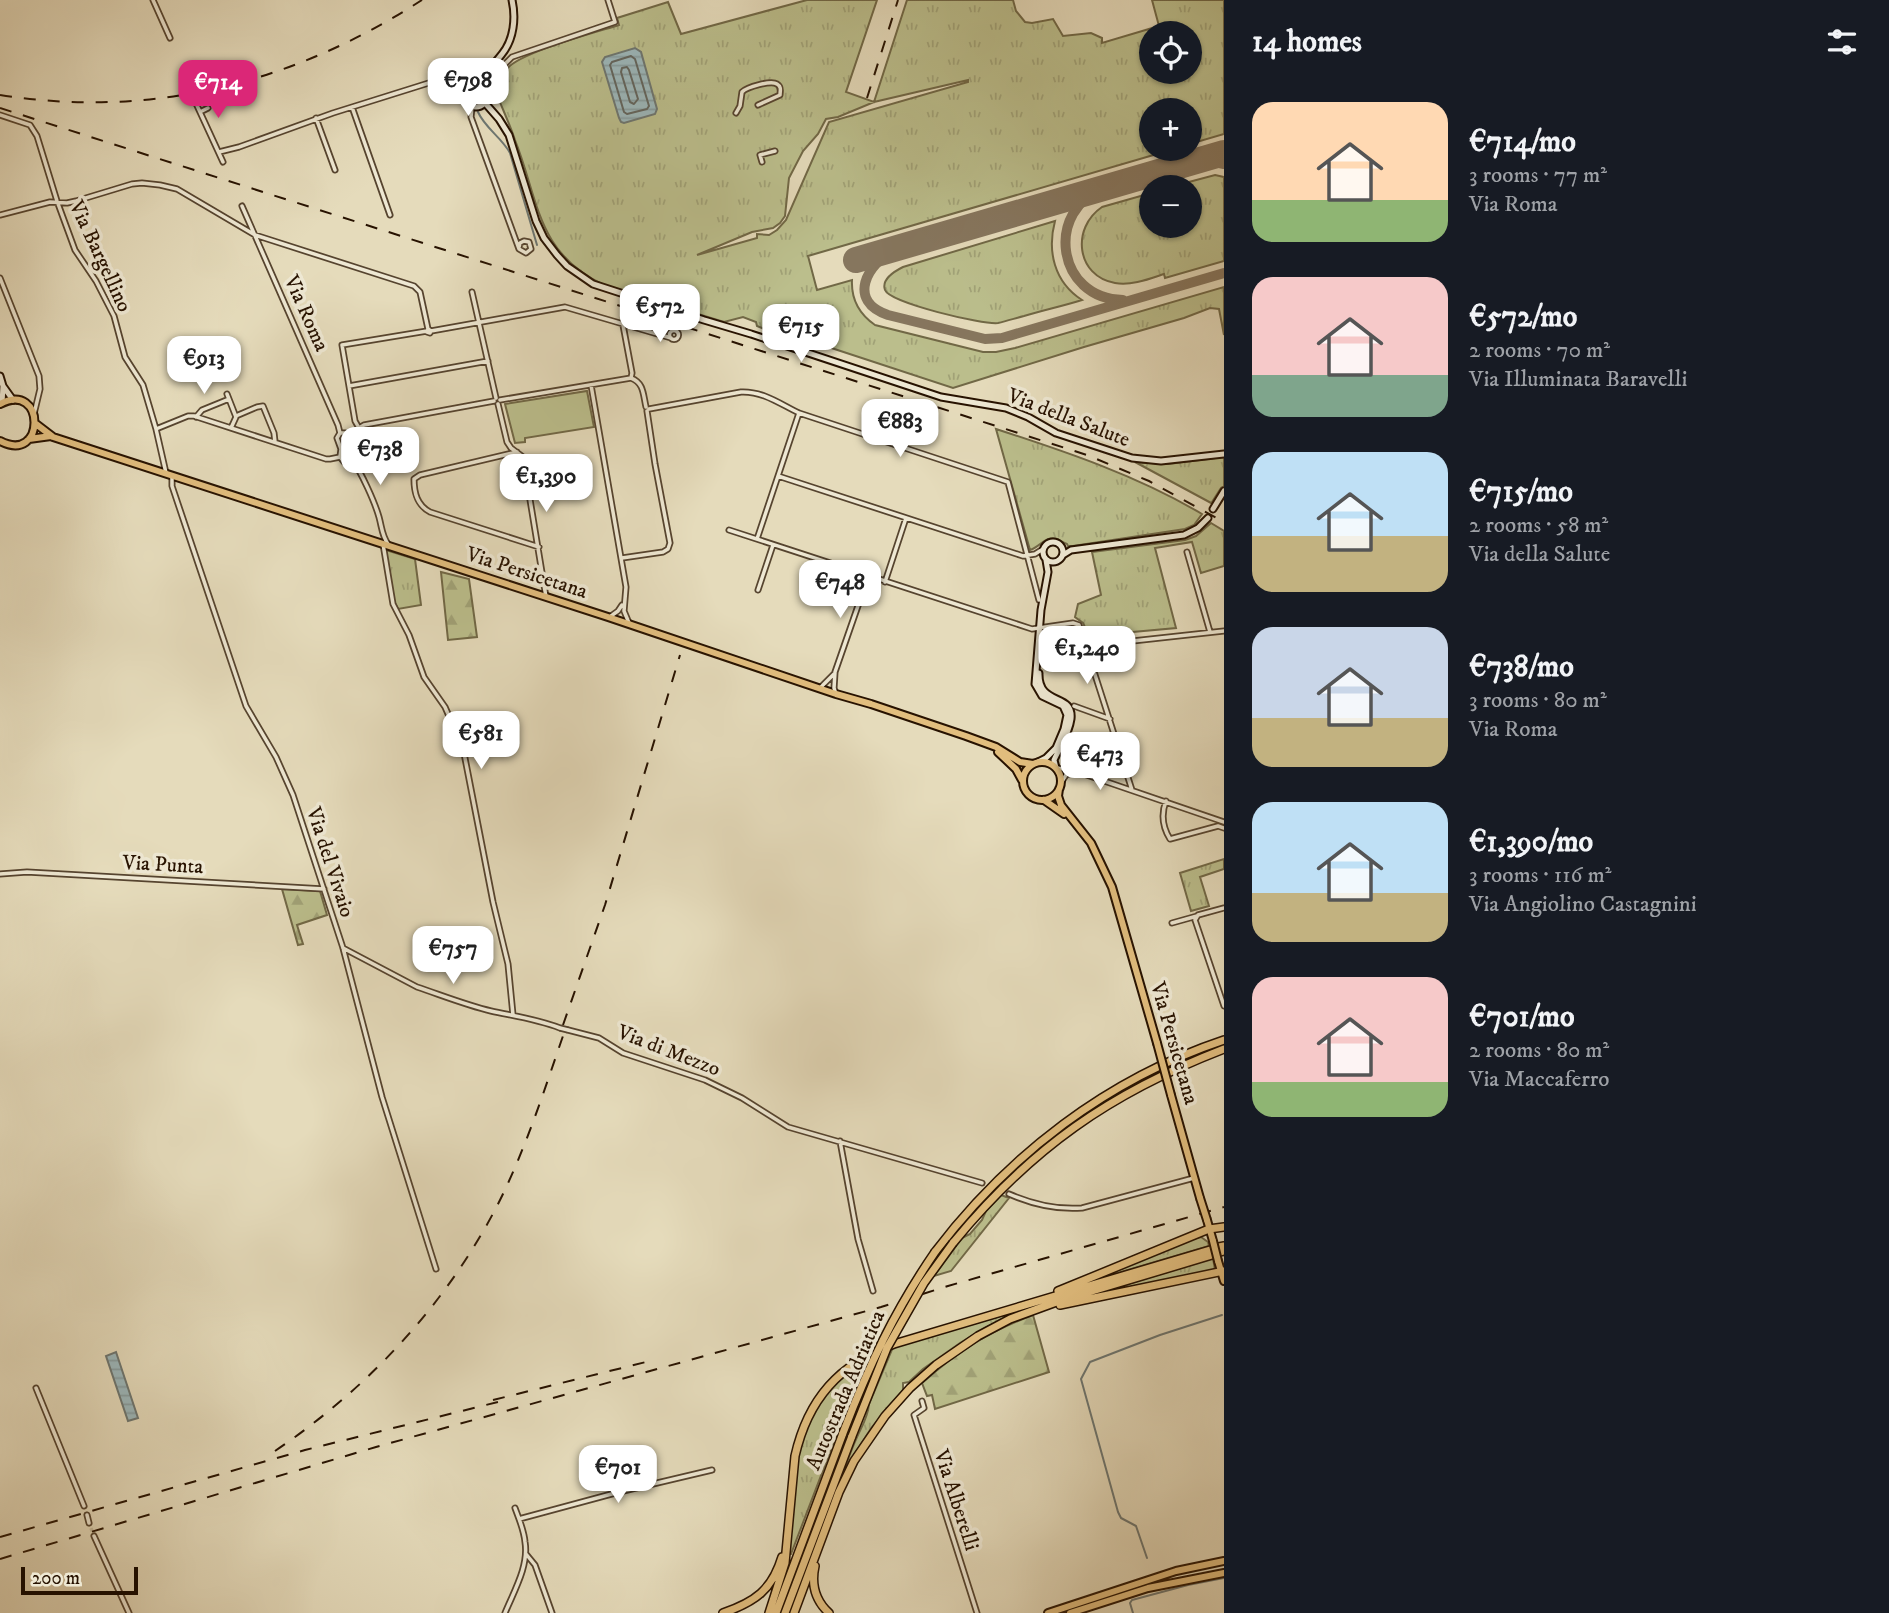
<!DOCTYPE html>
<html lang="en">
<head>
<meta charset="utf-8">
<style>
	body { margin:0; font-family:"IM FELL DW Pica",serif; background:#242831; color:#f1f3f6; height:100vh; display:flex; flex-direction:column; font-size:26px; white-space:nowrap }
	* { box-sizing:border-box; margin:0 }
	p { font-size:23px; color:#9ea1a6 }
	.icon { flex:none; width:38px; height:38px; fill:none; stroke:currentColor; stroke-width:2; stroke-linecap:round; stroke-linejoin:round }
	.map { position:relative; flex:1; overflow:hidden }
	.sheet { display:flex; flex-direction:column; background:#171b24; width:665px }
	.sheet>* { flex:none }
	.tools { position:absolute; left:1139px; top:21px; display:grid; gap:14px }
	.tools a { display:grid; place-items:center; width:63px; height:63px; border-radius:50%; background:#171b24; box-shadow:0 2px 5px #0004; font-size:35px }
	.scale { position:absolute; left:21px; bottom:18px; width:117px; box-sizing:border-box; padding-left:7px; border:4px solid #271200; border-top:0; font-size:19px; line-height:24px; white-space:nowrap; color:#271200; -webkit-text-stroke:5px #eee8d3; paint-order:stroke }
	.price { position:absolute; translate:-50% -60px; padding:0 16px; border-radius:14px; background:#fff; color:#222; font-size:23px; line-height:46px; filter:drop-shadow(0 2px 4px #0008) }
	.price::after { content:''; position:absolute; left:50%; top:42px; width:21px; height:16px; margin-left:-10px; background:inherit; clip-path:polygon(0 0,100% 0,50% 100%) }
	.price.active { background:#db2777; color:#fff }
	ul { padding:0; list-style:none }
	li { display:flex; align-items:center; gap:21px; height:175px; padding:0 28px }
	li span { display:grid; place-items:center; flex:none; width:196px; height:140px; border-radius:21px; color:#555 }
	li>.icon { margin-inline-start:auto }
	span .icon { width:84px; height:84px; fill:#fffc; stroke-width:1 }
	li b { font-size:30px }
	h2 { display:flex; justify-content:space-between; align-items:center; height:84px; padding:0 28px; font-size:30px }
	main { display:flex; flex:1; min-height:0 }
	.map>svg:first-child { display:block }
</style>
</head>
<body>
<main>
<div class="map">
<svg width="1224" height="1613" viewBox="0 0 1224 1613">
	<defs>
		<pattern id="grass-tufts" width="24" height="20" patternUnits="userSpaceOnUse" patternTransform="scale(1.75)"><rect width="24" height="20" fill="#bbbe8c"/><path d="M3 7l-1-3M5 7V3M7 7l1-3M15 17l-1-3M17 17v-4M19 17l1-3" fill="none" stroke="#a1a277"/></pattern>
		<pattern id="forest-firs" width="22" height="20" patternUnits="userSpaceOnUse" patternTransform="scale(1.75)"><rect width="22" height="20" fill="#bbbe8c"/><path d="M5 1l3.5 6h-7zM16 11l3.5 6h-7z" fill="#a1a277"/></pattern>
		<pattern id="water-rules" width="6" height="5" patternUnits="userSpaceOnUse" patternTransform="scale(1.75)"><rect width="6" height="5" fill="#9cb8bc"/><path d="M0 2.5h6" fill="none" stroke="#869da0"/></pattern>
	</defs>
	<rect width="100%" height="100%" fill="#e5dbbb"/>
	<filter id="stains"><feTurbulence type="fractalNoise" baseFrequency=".00286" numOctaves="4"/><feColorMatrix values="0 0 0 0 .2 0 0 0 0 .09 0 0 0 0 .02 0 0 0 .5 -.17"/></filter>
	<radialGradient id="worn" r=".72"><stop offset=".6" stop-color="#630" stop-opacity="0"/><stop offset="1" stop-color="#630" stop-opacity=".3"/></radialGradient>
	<path fill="url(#grass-tufts)" stroke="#716846" stroke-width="2" fill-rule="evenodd" d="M807,0H877L846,92L874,102L907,0H1013L1016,11L1025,22L1032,23L1053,19L1063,36L1091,33L1102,38V43L1159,26L1152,0H1224V134L1190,144V110H1152V149H1174L808,256L817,290L852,280C851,300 859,314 875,325L983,352H996L1015,348L1224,287V335L1219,309L1210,308L1184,318L1084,347L953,388L807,340L803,345L757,326L756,322L743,317L724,322L604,285C536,253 539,200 515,140C510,125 503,110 497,95C500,87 502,76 507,69C518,53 597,32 619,25L617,18L668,2L681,34ZM1152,33H1190V72H1152ZM968,80V82L829,122L786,220L777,230L769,235L757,234V238L697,255L752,232L773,228L780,223L785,216L789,178L803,151L818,134L826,119L838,117L874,102Z
		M1215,175L1224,177V261L1165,278L1164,274C1149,279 1131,286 1115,283C1076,276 1071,228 1102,207L1151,193L1152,226H1190V187H1170Z
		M1055,221C1047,251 1054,282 1082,300C1063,306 1044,310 1024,316C1016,318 1007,321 998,323C983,325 890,303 885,290C881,279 895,271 903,267Z
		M996,429C1067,452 1138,476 1202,514L1194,525L1185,529L1073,546H1068L1067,544C1064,543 1060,540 1057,539C1046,535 1040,547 1030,550Z
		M1224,457V486L1221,488L1212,502L1213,504L1135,462L1168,464Z
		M1211,523L1224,531V566L1201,573L1192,542L1155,548L1176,628L1089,636L1083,623L1075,617L1078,604L1101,595L1092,552L1185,540L1196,536Z
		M386,550L415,559L421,605L398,609L392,597Z
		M1224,859V869L1200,877L1209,906L1191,911L1180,873Z
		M1001,1195L1009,1198L951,1271L934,1276L962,1238L970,1234L982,1220L986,1211Z
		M1201,1237L1208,1242L1209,1246L1094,1280L1195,1238Z
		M1213,1258L1215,1270L1099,1294L1098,1293Z
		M1021,1310L985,1328L960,1343L923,1369L909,1382L903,1383V1391L872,1427L844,1470C848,1459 852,1448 857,1437C862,1426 868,1417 869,1404L893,1347Z
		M866,1358L791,1554H789L797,1456L808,1420L831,1386Z"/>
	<path fill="url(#forest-firs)" stroke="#716846" stroke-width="2" d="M441,572L469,579L477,637L448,640Z
		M282,889L320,891L327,915L297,925L303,944L298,945Z
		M1033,1315L1049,1372L935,1409L932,1395L927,1396L922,1383C958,1351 988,1332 1033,1315Z"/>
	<path fill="#bbbe8c" stroke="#716846" stroke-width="2" d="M587,391L594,427L525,438V442L515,443L505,404Z"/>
	<path fill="url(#water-rules)" stroke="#6d7671" stroke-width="2" d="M635,48L641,52L657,109L655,114L624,123L621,122L619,118L602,62L605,57Z
		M116,1352L138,1418L128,1421L106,1356Z"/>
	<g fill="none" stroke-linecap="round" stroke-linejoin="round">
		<path stroke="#62655e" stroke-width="2" d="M631,56L635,59L649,106L647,109L627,114L624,112L610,65L612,62Z
			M627,67L629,70L638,99L634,104L630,102L621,72L622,68Z"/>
		<path stroke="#6d7671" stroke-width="2" d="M478,112C485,128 502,138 510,153L537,245
			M1147,1558L1136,1526L1121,1518L1118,1512L1081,1379L1090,1362L1160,1335L1222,1315
			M1133,1613L1130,1603L1132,1600L1188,1585L1224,1578"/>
		<path stroke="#86765e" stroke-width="10" d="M1201,159L1224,164
			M1106,187C1044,209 1056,299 1123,300
			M896,249C866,264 847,301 888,315L985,339L1002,338L1224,273"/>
		<path stroke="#86765e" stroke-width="26" d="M856,260L1224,153"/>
		<path stroke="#c8bd9f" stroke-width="3.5" stroke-dasharray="3.5 2" stroke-linecap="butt" d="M982,1183L1009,1194
			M89,1523L94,1536"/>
		<defs>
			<path id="street" d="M153,0L170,38
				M484,88L494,86
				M467,91L461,78L474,85
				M194,99L223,162
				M487,99L495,84L501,68L512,57L615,22L608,0
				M472,106L471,117L519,249L526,253L531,249L529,242L524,241L520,243L519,247
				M352,107L390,215
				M200,112L208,108
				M736,113L740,106L742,92C747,87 771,80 777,84C782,87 780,91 780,95L758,105
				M0,115L30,125L37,136L57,201L75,250L96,281L114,316L125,357L143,385L156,429L166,473
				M316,118L335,170
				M219,152L239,147L333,113L451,76L461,78
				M762,162L760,155L775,151
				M242,206L338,425L340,433
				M0,215L50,202L67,203L76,201L132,184L142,183L160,185L177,189L255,235L414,286L420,292L428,329
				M0,278L39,376L40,389L34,414
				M472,292L496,398
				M623,325L632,373L631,378
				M428,329L431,331L430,333L427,332Z
				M669.5 335a4.5 4.5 0 1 1 9 0a4.5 4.5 0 1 1-9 0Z
				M427,331L342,345L355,421L359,428L364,425L494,401
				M431,331L565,307L671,338
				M591,385L626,587L624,611L629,623
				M349,386L488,361
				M227,394L236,417L231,428
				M500,400L631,378C644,383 643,394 646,407
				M498,404L507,442L511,448L523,457L546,597
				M649,409L741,392C763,391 780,404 799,413L1008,482L1039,600
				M236,416L257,407L263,406L274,433L275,442
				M196,417L202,410L229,399
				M156,429L188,416H194L326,459H330L340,457
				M340,433H346L351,436L354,456L350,463L344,462L340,457L341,449L337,438Z
				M517,452L420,475L414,479C414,493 417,505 430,512L539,547
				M352,460C361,471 375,503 379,517C382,528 382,536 388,544
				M172,476V486L246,706L276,757L293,795L343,948L382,1097L436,1269
				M778,476L1023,556L1035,554L1043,549
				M729,530L1032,629L1073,623L1079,625L1132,790
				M757,539L799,413
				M383,544L393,604L409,635L424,677L445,707L463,748L493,902L508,964L513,1015
				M1187,552L1210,632
				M622,558L663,552L668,549L670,543L655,464L647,411
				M885,582L906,518
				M758,590L773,545
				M611,616L618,611L622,605
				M1087,646L1224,631
				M820,688L834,674
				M836,694L834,688L835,672L868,577
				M1074,706L1110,719
				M1056,768L1071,770
				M1061,783L1066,775L1075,771L1224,822
				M1166,801C1161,814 1162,826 1170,839L1218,826L1224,828
				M0,874L27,872L324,889
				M1224,908L1198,915L1195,920L1224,1006
				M1172,923L1197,916
				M343,948L417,987C441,995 466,1005 491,1011C514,1016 537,1019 560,1028
				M568,1030L599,1038L623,1053L705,1080L742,1098L788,1127L982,1183
				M840,1141L858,1239L873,1291
				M1009,1194C1032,1204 1056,1210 1082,1208L1194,1178
				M36,1388L84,1506
				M922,1401L924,1408L914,1415L977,1613
				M87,1515L89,1523
				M519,1519L619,1492L712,1470
				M94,1536L129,1613
				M526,1554L535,1565L552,1613
				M505,1613C514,1591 529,1566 525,1542C524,1530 519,1519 515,1508"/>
			<path id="secondary" d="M465 96a11 11 0 1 1 22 0a11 11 0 1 1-22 0Z
				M480,86C486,70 493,66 502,54C514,39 516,18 512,0
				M485,103L499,119L509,135L536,221L544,238L557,255L567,266L593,284L704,320L751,334L941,397L1006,408L1028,417L1056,433L1132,458L1161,461L1224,454
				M0,376L3,386L2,403
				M3,386L13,400
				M1213,509L1224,491
				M1043 552a10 10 0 1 1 20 0a10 10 0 1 1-20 0Z
				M1063,555L1071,550L1184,535L1198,528L1208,518
				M1039,673C1038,707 1074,692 1071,719C1069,734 1060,747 1054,760L1056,768
				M1038,762L1046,758L1056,748L1064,729L1067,715L1063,706L1042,696L1035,684L1041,610L1048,572L1046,560
				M1071,770L1075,771"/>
			<path id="primary" d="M0,404C46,380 46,465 0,441
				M36,424L53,437L608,617L836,694L871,704L966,736L996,747L1020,762L1033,764
				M29,439L51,436
				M998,752L1016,769L1022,780
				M1023 781a19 19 0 1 1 38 0a19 19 0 1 1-38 0Z
				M1059,789L1058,796L1061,805L1091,843L1112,887L1157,1043
				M1044,800L1064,814
				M1171,1095L1200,1198
				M1207,1220L1213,1241
				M1218,1261L1224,1281
				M1048,1613L1176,1571L1224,1561
				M1070,1613L1148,1588L1224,1573"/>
			<path id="highway" d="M953,1243C1031,1148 1110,1093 1224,1049
				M1219,1247L1224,1246
				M935,1252C1009,1155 1107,1079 1224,1040
				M1220,1252L1224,1251
				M1058,1291L1209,1229L1224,1227
				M1060,1305L1224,1271
				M815,1566C811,1584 815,1600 829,1613
				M723,1613C755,1602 772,1590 782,1557
				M769,1613L785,1563L795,1456C808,1399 839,1364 894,1344L1210,1250
				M776,1613L843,1433
				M785,1613L852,1436
				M794,1613L839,1492L854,1461L885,1416L910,1388L936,1365L978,1336L1010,1319L1062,1300L1212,1255"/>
		</defs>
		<use href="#street" stroke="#56442f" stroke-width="7"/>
		<use href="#secondary" stroke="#271200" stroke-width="9"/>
		<use href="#primary" stroke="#271200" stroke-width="10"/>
		<use href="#highway" stroke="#271200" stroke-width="10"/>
		<use href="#street" stroke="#eee8d3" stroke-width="3.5"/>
		<use href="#secondary" stroke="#eee8d3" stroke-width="5"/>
		<use href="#primary" stroke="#e2be7e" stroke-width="6"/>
		<use href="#highway" stroke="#e2be7e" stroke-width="7"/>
		<path stroke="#271200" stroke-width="2" stroke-dasharray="12 12" stroke-linecap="butt" d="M0,95C153,119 293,83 422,0
			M867,98L898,0
			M0,108L1087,455L1149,481L1224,522
			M563,1025L605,905L680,655
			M493,1400L646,1362
			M275,1451C368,1388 445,1306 497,1206C525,1151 544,1091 564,1033
			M0,1537L305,1450L502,1401
			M0,1559L376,1447L881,1307L948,1286L1224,1207"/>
		<defs>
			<path id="street-bridge" d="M560,1028L568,1030"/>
			<path id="primary-bridge" d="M1157,1043L1171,1095
				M1200,1198L1207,1220
				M1213,1241L1218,1261"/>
			<path id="highway-bridge" d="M843,1433C869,1365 894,1312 935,1252
				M852,1436L887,1348L924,1283L953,1243"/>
		</defs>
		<use href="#street-bridge" stroke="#56442f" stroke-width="7" stroke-linecap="butt"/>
		<use href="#primary-bridge" stroke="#271200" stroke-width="10" stroke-linecap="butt"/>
		<use href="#highway-bridge" stroke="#271200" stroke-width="10" stroke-linecap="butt"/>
		<use href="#street-bridge" stroke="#eee8d3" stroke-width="3.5"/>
		<use href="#primary-bridge" stroke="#e2be7e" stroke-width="6"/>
		<use href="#highway-bridge" stroke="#e2be7e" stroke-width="7"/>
	</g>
	<g text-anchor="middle" stroke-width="7" stroke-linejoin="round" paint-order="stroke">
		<g font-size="21" fill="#271200" stroke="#eee8d3">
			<text transform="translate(101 256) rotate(65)" y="7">Via Bargellino</text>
			<text transform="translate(307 313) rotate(66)" y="7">Via Roma</text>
			<text transform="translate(1069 417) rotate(21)" y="7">Via della Salute</text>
			<text transform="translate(527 572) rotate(18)" y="7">Via Persicetana</text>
			<text transform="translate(331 862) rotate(72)" y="7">Via del Vivaio</text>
			<text transform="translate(163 864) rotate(3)" y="7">Via Punta</text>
			<text transform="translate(1175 1043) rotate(74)" y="7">Via Persicetana</text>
			<text transform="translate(669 1050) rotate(21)" y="7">Via di Mezzo</text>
			<text transform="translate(845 1390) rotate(-67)" y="7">Autostrada Adriatica</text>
			<text transform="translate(957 1500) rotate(72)" y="7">Via Alberelli</text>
		</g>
	</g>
	<rect width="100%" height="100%" filter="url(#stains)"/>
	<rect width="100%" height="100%" fill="url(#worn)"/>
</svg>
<div class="tools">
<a><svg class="icon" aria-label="locate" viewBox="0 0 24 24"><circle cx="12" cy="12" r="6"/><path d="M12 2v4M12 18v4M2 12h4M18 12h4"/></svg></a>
<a>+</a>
<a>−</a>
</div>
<div class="scale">200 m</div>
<b class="price" style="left:468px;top:118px">€798</b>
<b class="price active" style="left:218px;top:120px">€714</b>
<b class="price" style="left:660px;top:344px">€572</b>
<b class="price" style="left:801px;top:364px">€715</b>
<b class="price" style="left:204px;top:396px">€913</b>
<b class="price" style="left:900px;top:459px">€883</b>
<b class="price" style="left:380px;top:487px">€738</b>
<b class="price" style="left:546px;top:514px">€1,390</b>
<b class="price" style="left:840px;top:620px">€748</b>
<b class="price" style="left:1087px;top:686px">€1,240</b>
<b class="price" style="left:481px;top:771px">€581</b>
<b class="price" style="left:1100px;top:792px">€473</b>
<b class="price" style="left:453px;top:986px">€757</b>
<b class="price" style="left:618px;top:1505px">€701</b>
</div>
<section class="sheet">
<h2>14 homes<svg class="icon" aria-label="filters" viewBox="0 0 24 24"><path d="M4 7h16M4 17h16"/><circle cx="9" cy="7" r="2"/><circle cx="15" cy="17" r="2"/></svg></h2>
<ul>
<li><span style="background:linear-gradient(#ffd9b3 70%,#8fb573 0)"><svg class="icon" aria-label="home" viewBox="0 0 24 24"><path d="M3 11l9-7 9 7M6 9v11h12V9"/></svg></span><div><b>€714/mo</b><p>3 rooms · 77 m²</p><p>Via Roma</p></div></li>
<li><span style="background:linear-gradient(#f6c9c9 70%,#7fa58c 0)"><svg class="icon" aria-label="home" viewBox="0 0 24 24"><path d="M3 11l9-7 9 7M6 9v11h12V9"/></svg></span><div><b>€572/mo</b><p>2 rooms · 70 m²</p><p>Via Illuminata Baravelli</p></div></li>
<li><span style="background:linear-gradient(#bfe0f5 60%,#c2b280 0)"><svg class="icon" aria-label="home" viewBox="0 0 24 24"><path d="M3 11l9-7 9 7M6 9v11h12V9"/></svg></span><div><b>€715/mo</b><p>2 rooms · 58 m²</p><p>Via della Salute</p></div></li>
<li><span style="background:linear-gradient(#c9d6e8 65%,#c2b280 0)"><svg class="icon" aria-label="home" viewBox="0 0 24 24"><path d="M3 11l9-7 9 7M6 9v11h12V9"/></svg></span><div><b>€738/mo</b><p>3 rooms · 80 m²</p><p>Via Roma</p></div></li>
<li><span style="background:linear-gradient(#bfe0f5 65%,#c2b280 0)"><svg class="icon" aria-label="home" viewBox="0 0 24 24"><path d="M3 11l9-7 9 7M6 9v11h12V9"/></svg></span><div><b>€1,390/mo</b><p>3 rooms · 116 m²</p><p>Via Angiolino Castagnini</p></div></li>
<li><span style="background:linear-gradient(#f6c9c9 75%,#8fb573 0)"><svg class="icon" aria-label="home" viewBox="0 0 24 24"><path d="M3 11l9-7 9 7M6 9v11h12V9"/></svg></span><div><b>€701/mo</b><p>2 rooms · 80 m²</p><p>Via Maccaferro</p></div></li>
</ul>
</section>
</main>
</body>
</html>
